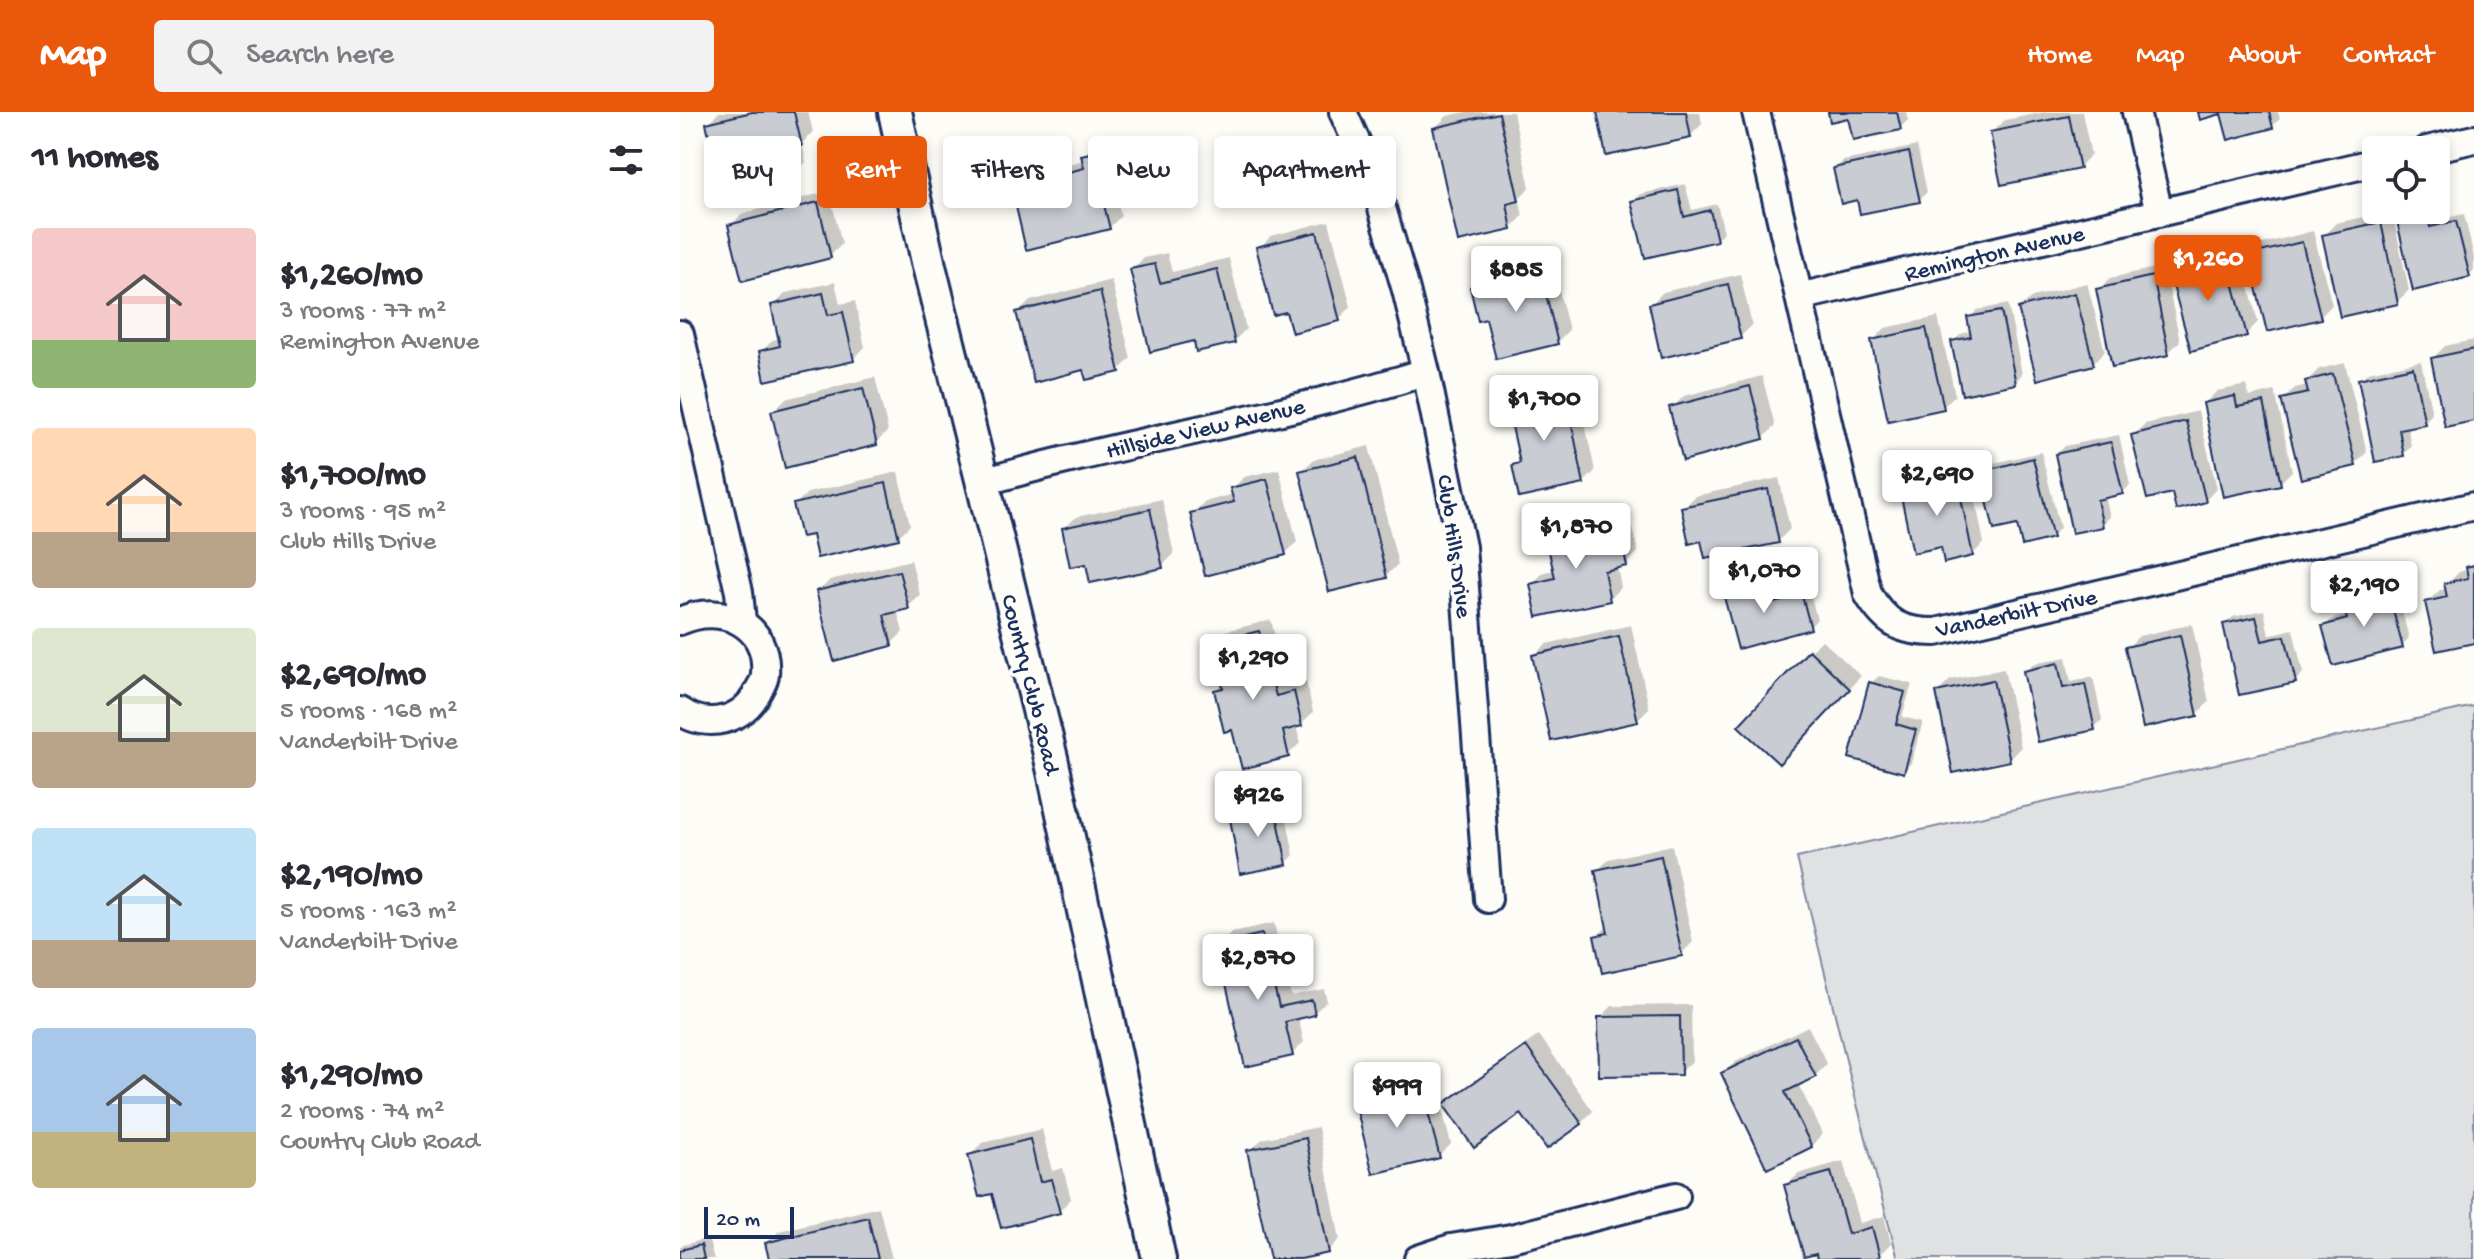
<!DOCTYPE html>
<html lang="en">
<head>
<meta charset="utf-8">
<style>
	body { margin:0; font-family:"Gochi Hand",sans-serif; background:#f2f2f3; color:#2b2b33; height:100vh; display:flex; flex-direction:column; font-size:30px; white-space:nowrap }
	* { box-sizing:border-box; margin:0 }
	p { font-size:26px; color:#7c7c81 }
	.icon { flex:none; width:44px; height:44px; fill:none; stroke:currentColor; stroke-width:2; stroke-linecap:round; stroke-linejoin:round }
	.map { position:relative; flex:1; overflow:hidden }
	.details { display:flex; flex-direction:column; background:#fff; width:680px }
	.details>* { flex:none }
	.hud { position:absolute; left:24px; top:24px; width:760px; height:72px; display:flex; gap:16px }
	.tools { position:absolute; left:1682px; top:24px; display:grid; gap:16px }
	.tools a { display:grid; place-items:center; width:88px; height:88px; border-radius:8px; background:#fff; box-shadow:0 4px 12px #0003; font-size:40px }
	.scale { position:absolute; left:24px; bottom:20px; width:90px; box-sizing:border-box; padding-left:8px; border:4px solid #1b2f5e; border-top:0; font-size:22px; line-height:28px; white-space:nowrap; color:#1b2f5e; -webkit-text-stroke:6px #fdfcf7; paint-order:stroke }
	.price { position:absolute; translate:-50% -68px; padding:0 18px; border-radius:8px; background:#fff; color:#222; font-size:26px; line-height:52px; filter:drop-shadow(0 2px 4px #0008) }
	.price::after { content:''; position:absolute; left:50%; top:48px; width:24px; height:18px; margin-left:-12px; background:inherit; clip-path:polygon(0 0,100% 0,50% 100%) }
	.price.active { background:#ea580c; color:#fff }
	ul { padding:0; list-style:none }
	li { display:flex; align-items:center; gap:24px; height:200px; padding:0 32px }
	li span { display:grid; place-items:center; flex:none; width:224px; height:160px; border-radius:8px; color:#555 }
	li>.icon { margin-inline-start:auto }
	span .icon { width:96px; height:96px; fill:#fffc; stroke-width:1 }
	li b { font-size:34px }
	h2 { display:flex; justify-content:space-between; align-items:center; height:96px; padding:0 32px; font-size:34px }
	.tag { padding:0 28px; border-radius:8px; background:#fff; box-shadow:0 4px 12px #0003; font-size:28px; line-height:72px }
	.tag.active { background:#ea580c; color:#fff }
	header { display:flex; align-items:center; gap:48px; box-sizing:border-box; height:112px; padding:0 40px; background:#ea580c; color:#fff }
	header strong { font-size:38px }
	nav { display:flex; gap:44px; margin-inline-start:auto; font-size:28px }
	.search { width:560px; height:72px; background:#f2f2f3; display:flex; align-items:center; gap:20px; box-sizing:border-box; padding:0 28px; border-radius:8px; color:#7c7c81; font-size:30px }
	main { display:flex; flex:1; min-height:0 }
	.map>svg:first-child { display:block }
</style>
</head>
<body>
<header>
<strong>Map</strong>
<div class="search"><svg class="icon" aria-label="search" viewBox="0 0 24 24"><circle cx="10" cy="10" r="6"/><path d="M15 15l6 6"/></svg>Search here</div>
<nav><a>Home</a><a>Map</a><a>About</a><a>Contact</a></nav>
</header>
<main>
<section class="details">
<h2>11 homes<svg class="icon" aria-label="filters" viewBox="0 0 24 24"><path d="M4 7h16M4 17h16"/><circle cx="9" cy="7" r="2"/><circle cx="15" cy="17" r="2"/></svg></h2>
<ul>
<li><span style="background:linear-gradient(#f6c9c9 70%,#8fb573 0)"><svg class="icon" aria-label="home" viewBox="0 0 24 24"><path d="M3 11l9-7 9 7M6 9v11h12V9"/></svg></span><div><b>$1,260/mo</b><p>3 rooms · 77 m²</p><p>Remington Avenue</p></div></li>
<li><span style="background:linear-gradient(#ffd9b3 65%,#b9a48a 0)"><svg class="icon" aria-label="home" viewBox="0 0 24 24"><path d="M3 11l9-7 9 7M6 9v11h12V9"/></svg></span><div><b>$1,700/mo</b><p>3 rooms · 95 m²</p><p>Club Hills Drive</p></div></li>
<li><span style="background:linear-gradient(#dfe7d0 65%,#b9a48a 0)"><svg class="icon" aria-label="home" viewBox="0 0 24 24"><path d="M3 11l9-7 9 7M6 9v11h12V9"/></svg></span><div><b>$2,690/mo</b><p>5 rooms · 168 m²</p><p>Vanderbilt Drive</p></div></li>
<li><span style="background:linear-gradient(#bfe0f5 70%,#b9a48a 0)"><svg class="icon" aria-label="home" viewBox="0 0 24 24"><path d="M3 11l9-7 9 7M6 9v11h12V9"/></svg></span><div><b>$2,190/mo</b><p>5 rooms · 163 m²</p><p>Vanderbilt Drive</p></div></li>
<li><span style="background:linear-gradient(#a9c7e8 65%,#c2b280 0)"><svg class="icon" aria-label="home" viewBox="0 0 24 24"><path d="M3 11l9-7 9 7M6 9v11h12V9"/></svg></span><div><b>$1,290/mo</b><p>2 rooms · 74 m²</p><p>Country Club Road</p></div></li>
</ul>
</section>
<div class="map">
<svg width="1794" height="1147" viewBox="0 0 1794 1147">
	<rect width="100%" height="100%" fill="#fdfcf7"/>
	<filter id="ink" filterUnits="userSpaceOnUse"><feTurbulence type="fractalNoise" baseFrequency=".0125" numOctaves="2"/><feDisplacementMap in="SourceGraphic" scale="16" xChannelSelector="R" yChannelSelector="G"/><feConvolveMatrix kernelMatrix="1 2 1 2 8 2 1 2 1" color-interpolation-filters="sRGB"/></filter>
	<g filter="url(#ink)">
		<path fill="#e0e1e3" stroke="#7e88a0" stroke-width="2" d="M1794,594V1147H1218L1173,977L1117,746Z"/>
		<path fill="#0003" d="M39,0H128L133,20L122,31L126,50L114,62L65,53L28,12Z
			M786,0H833L850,75L839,86L843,104L831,116L755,16L767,4Z
			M919,0H1020L1022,12L1010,24Z
			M1150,0H1226L1228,8L1220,16Z
			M1366,0H1402L1411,43L1399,55L1312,20L1325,8Z
			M1542,0H1598L1600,7L1592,14Z
			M436,27L439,40L465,33L473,66L461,78L436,84L441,104L429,116L331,65L343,53L378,44L380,54L404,48L403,44L415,32Z
			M1237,34L1247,80L1239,88L1178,86L1155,57L1163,49Z
			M1005,72L1012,98L1037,92L1044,120L1036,127L953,90L961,82Z
			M149,79L162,132L150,144L50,114L62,102Z
			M1726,98H1755L1758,108L1784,102L1794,145V158L1789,163L1718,106Z
			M1712,99L1729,178L1717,190L1644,123L1656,111Z
			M649,109L671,195L659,207L608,197L579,136L591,124Z
			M1633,119L1652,193L1640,205L1570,144L1582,132Z
			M1558,133L1578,210L1566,222L1492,159L1504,147Z
			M487,141L492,160L549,146L566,217L554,229L515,227L452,158L464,146Z
			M871,147L889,218L877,230L808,204L792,175L804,163Z
			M1484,154L1500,229L1488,241L1418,178L1430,166Z
			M1060,162L1072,213L1060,225L971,192L983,180Z
			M431,168L451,246L439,258L404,256L338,201L350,189Z
			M155,170L160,192L175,189L185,235L173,247L81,240L93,228L101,226L94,193L106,181Z
			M1407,171L1425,239L1413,251L1340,197L1352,185Z
			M1328,192L1342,262L1335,270L1273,230L1281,222L1292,219L1290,206L1297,198Z
			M1258,205L1275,283L1263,295L1193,229L1205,216Z
			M1794,228V307L1753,246L1765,234Z
			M1741,249L1752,302L1744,310L1727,313L1731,334L1723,342L1680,268L1688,260Z
			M1665,251L1687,340L1675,352L1603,288L1615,276L1628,273L1627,269L1639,257Z
			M895,264L915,359L903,371L834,354L841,347L828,287L840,275Z
			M1082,264L1095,314L1083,326L992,296L1004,284Z
			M195,265L208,319L196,331L93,299L105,287Z
			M1567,273L1569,285L1595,279L1612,359L1600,371L1525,291L1537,279Z
			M1518,299L1537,376L1525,389L1493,378L1453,324L1465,312Z
			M1439,323L1450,373L1442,381L1425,384L1430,405L1422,413L1377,342L1385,334Z
			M689,334L718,452L706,464L621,360L633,348Z
			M1361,340L1380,416L1372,424L1339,411L1302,360L1310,352Z
			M1288,352L1304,431L1292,443L1262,432L1221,375L1233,363Z
			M599,357L617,430L605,442L512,402L524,390L554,382L552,377L564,365Z
			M218,360L230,413L218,425L133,420L115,393L127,381Z
			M1099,366L1110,417L1098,429L1023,427L1003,396L1015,384Z
			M482,387L494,442L482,454L407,449L384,417L396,405Z
			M920,401L925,422L953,417L958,440L946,452L937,454L941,475L929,487L852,472L864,460L875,458L867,422L879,410Z
			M231,448L240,483L228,495L217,498L223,520L211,532L138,480L150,468Z
			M1794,450V529L1747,490L1760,478L1768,477L1767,472L1779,460L1789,457Z
			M1095,462L1101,485L1129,477L1137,507L1130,515L1045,482L1053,474Z
			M1713,465L1729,526L1722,534L1644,515L1652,507L1668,503L1666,496L1674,488L1688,484L1686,478L1694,470Z
			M1584,498L1589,523L1613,517L1623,561L1615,569L1545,512L1553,505Z
			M591,508L607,573L626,569L633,600L621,612L616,613L620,631L608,643L554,616L536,578L544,571L534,531L546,519Z
			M1512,512L1529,590L1517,602L1447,536L1459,524Z
			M951,513L969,596L957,608L854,544L866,532Z
			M1142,528L1181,564L1111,638L1130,540Z
			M1386,545L1391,570L1413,565L1422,608L1414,616L1345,560L1353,552Z
			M1324,557L1341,635L1329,647L1258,580L1270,568Z
			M1199,564L1232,572L1222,605L1243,610L1231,651L1223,659L1191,571Z
			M603,686L604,689L558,698V702L604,693L614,743L606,751L551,702L559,694Z
			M992,733L1013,830L1001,842L917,825L929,812L917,759L929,747Z
			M594,811L611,884L644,877L647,889L634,901L618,905L624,930L612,942L540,832L552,820Z
			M1011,893L1012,949L1000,961L920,906L932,894Z
			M1128,914L1147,952L1135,964L1118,972L1143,1022L1131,1034L1043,962L1055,950Z
			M859,923L913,999L901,1011L842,999L766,993L778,981Z
			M753,964L771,1032L759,1044L677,991L689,979Z
			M638,1015L660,1127L648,1139L611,1147H592L570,1039L582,1027Z
			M362,1017L372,1059L383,1056L391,1087L379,1099L314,1079L290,1043L302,1031Z
			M1163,1049L1180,1111L1204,1104L1211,1131L1199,1143L1184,1147H1139L1106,1074L1118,1062Z
			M199,1095L212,1147H91L87,1131L99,1119Z
			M28,1126L34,1147H0V1134Z"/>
		<path fill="#c9ccd3" stroke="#1b2f5e" stroke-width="2" d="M72,0H114L122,34L109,37L115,64L69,75L64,55L54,57L49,37L33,41L26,11Z
			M917,0H1006L1011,26L926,44Z
			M1148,0H1217L1221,18L1173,28L1168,6L1150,10Z
			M1518,0H1589L1593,16L1548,28L1541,2L1520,8Z
			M819,1L839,89L827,92L832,118L778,130L753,16Z
			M1389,4L1400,57L1321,73L1310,20Z
			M424,38L427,51L453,44L462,79L423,89L430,117L346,138L329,64L366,55L369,65L404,56L401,43Z
			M1229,40L1240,90L1180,102L1177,88L1161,92L1153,56Z
			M998,78L1004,105L1030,98L1037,129L965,146L951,89Z
			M138,90L151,146L62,169L48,113Z
			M1746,98L1750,115L1776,109L1790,165L1733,179L1716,105Z
			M1701,110L1718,192L1660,205L1642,123Z
			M637,120L660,209L612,221L606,200L593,203L576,135Z
			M1622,130L1641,207L1587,220L1568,143Z
			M1546,143L1567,224L1511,239L1489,159Z
			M475,152L480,171L537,157L555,231L516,240L514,229L470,240L450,157Z
			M860,157L878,232L816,247L806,207L798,209L790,175Z
			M1473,164L1489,243L1432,255L1416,177Z
			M1048,172L1061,227L981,246L969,192Z
			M420,179L440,260L406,268L403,258L354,271L336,200Z
			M143,181L148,203L163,200L174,249L85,269L79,239L100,234L91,193Z
			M1395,181L1414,253L1357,268L1338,196Z
			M1321,199L1336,272L1282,283L1271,229L1291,225L1287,205Z
			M1246,216L1264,297L1208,309L1191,228Z
			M1794,237V309L1765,315L1751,246Z
			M1733,255L1745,312L1719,317L1724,344L1695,350L1678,267Z
			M1653,262L1676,354L1621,367L1601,287L1628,281L1625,269Z
			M884,274L904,372L839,386L832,353L840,351L826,287Z
			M1070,274L1084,327L1003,349L989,295Z
			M183,276L197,333L105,356L91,299Z
			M1555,284L1557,295L1584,290L1601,373L1543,385L1523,291Z
			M1506,309L1526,390L1496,398L1492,381L1467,387L1451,323Z
			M1431,330L1443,382L1417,388L1423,415L1392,421L1375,342Z
			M678,345L707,466L649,480L619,359Z
			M1353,346L1373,426L1342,434L1337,413L1314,418L1300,360Z
			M1276,362L1293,444L1264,451L1261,435L1233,441L1219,375Z
			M587,367L606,443L525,464L510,401L554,390L550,376Z
			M206,371L219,427L137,446L132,423L121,425L113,392Z
			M1088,377L1099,431L1025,446L1021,429L1009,432L1001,395Z
			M470,397L483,456L410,471L406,452L390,455L382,416Z
			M909,412L913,433L941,428L947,454L924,459L930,489L857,505L850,472L875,466L865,422Z
			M1794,453V531L1756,539L1745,490L1767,485L1764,471L1788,466L1786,455Z
			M219,459L229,497L204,503L212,534L154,549L136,479Z
			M1087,469L1093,491L1122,484L1131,517L1058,537L1043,481Z
			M1706,472L1723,536L1653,554L1642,514L1667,507L1664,495L1687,489L1684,478Z
			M1576,505L1582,529L1605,524L1616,571L1559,583L1543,512Z
			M579,519L596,584L614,579L622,614L603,619L609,645L562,657L552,618L544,620L534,578L543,576L532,531Z
			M1500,523L1518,604L1463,616L1445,535Z
			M939,524L958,610L871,629L852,543Z
			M1129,538L1170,577L1099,652L1058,614Z
			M1378,551L1383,576L1405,572L1415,618L1358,630L1343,559Z
			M1313,568L1330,649L1273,661L1256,580Z
			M1189,570L1225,580L1216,612L1236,618L1224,661L1169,646Z
			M595,693L607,753L560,762L549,701Z
			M981,744L1002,844L922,861L914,824L928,821L915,758Z
			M582,822L599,895L632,888L635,903L605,910L613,944L565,955L537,832Z
			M1000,904L1001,963L919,964L918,905Z
			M1116,925L1136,965L1105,980L1132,1035L1087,1057L1041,961Z
			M846,934L902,1012L867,1037L841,1002L794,1036L763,992Z
			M741,974L760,1046L693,1062L675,991Z
			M626,1026L649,1141L621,1147H590L567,1038Z
			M350,1027L360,1070L371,1067L380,1101L321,1116L312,1082L299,1085L288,1043Z
			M1151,1060L1168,1122L1192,1115L1200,1145L1191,1147H1137L1136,1142L1124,1145L1104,1073Z
			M188,1105L198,1147H89L85,1131Z
			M21,1133L24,1147H0V1138Z"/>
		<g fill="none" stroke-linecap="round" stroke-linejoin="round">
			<defs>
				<path id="minor" d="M663,0L694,69L726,178L746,260L782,435L808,787
					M1076,0L1188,482C1206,512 1221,520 1256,520L1794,394
					M1456,0L1479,101
					M1747,38L1794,27
					M1119,185L1696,50
					M0,222L59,480L62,509
					M303,370C449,328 601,306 746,260
					M0,509C42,490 89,512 85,562C85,568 81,574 78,579C64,609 27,618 0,599
					M738,1147L771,1136L831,1126L996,1084"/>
				<path id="tertiary" d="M215,0L249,154L371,646L479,1147"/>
			</defs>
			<use href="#minor" stroke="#1b2f5e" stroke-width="32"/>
			<use href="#tertiary" stroke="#1b2f5e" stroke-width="38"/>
			<use href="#minor" stroke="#fdfcf7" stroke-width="26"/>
			<use href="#tertiary" stroke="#fdfcf7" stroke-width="32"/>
		</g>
	</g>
	<g text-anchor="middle" stroke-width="7" stroke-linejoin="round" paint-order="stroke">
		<g font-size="24" fill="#1b2f5e" stroke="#fdfcf7">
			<text transform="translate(1314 140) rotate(-13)" y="8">Remington Avenue</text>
			<text transform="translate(525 315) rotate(-13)" y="8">Hillside View Avenue</text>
			<text transform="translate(776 434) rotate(82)" y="8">Club Hills Drive</text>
			<text transform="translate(1336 500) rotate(-12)" y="8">Vanderbilt Drive</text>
			<text transform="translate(352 572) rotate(76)" y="8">Country Club Road</text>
		</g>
	</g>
</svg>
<div class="tools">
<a><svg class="icon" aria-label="locate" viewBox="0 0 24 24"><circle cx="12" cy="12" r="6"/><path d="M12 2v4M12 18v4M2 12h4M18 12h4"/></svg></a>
</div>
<div class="scale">20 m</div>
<b class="price active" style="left:1528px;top:191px">$1,260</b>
<b class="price" style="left:836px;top:202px">$885</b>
<b class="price" style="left:864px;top:331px">$1,700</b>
<b class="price" style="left:1257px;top:406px">$2,690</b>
<b class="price" style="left:896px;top:459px">$1,870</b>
<b class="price" style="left:1084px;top:503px">$1,070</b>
<b class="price" style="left:1684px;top:517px">$2,190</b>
<b class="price" style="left:573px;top:590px">$1,290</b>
<b class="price" style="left:578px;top:727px">$926</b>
<b class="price" style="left:578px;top:890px">$2,870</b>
<b class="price" style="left:717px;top:1018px">$999</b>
<div class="hud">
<a class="tag">Buy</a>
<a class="tag active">Rent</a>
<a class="tag">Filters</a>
<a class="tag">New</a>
<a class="tag">Apartment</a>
</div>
</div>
</main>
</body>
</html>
